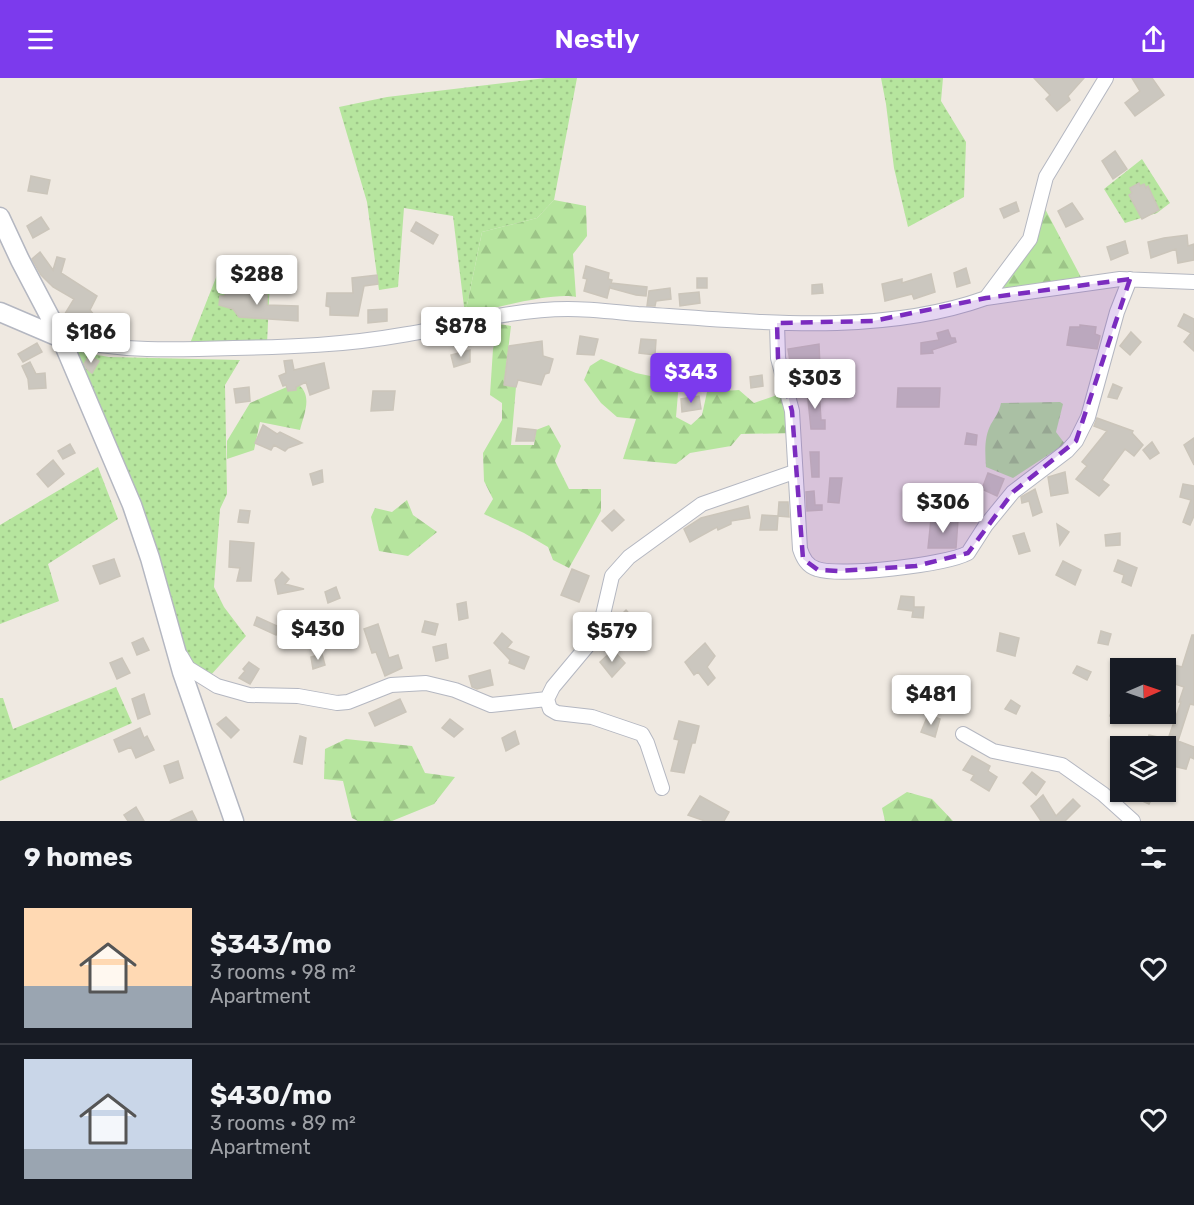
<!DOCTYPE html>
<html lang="en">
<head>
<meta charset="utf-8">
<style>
	body { margin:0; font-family:Rubik,sans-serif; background:#242831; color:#f1f3f6; height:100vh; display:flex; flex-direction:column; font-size:22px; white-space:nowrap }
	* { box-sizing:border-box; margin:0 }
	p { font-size:20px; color:#9ea1a6 }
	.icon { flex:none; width:33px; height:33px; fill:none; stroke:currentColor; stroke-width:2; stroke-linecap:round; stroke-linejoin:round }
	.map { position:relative; height:743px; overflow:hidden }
	.panel { display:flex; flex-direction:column; background:#171b24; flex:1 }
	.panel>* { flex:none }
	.needle { width:39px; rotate:88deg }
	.tools { position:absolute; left:1110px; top:580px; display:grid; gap:12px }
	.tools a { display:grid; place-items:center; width:66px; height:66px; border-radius:0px; background:#171b24; box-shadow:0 2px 4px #0004; font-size:30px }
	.price { position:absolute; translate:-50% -51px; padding:0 14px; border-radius:6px; background:#fff; color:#222; font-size:20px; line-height:39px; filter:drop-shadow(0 2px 3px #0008) }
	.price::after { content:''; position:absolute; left:50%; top:36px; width:18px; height:14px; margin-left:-9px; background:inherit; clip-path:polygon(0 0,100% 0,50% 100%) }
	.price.active { background:#7c3aed; color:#fff }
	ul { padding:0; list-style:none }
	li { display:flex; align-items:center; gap:18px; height:150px; padding:0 24px }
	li+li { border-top:2px solid #363941 }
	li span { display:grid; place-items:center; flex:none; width:168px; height:120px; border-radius:0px; color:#555 }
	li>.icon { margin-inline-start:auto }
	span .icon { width:72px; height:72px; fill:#fffc; stroke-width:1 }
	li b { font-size:26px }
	h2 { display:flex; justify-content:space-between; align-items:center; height:72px; padding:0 24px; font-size:26px }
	header { display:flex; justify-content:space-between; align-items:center; height:78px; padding:0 24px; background:#7c3aed; color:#fff; font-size:27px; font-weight:600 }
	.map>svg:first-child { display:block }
</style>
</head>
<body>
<header><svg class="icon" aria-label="menu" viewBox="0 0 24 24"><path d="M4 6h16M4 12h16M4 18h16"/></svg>Nestly<svg class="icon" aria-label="share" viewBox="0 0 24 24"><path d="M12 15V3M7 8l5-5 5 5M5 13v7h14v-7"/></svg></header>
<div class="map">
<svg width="1194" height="743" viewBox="0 0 1194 743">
	<defs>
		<pattern id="grass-dots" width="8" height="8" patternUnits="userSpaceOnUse" patternTransform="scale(1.5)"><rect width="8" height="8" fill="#b6e59e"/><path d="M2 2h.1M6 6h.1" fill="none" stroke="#9dc588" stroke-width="1.8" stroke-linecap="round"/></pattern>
		<pattern id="forest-firs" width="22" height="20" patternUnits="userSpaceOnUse" patternTransform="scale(1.5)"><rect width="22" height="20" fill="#b6e59e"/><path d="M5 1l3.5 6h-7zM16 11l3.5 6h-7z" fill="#9dc588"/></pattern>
	</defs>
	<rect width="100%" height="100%" fill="#efe9e1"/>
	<path fill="url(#grass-dots)" d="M546,0H577L554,122L537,140L482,154L465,237L453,138L404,130L398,209L379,212L367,124L339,29L387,19Z
		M881,0H943L941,23L966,64L964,119L908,149L894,90L886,26Z
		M1142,81L1170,125L1157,135L1125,145L1104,111Z
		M219,192L270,201L267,266L189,268Z
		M64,271L109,279L240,282L225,307L227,416L220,431L214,509L224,529L246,558L210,598L193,594L155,513Z
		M98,389L118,441L48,486L59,523L0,546V447Z
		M116,609L132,645L0,703V620H3L13,651Z"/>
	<path fill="url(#forest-firs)" d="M554,122L586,128L587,158L573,176L576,219C553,214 490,231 465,237L482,154L537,140Z
		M1043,127L1083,203L1002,215V210L1017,188Z
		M499,246L511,248L504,307L516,309L511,367H534L536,352L549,347L561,368L555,383L569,411H601V433L569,490L553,482L548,469L524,455L484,436L493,421L484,403L483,375L502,342V325L490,317L493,271Z
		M601,281L636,295L679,304L676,339L691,347L702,337L707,314L739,312L754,325L783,315L799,355L741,356L731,368L690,375L676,386L623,381L636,341L617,339L601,325L584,302L590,288Z
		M296,305C314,316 304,336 300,352L260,344L254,372L227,381V363L250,325Z
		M1060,324L1063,326L1056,354L1065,366L1013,400L986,389C985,374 984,359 991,346C996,338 999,334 1001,325Z
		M407,422L413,437L437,454L408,478L379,473L371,439L375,430L392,434Z
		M346,661L412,668L425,695L455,699L434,726L392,743H358L352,740L343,703L324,701L325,671Z
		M907,714L932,721L953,743H885L882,730Z"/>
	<path fill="#cbc7bf" stroke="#cbc5ba" stroke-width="1.5" d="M1034,0H1084L1068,18L1070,22L1057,33L1046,21L1050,17Z
		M1132,0H1152L1164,17L1135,38L1125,25L1140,13Z
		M1115,73L1127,91L1113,101L1102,83Z
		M31,98L50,102L47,116L28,113Z
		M1139,105L1140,108L1144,106L1146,110L1148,108L1159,132L1142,141L1129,117L1132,115L1130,110Z
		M1016,124L1019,133L1004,140L1000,131Z
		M1072,125L1083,141L1066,149L1058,133Z
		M41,139L49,151L33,160L27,148Z
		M416,144L438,157L433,166L411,153Z
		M1187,157L1188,168L1194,166V182L1178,185L1176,171L1151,180L1148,164L1164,160Z
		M1125,163L1128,175L1111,182L1107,169Z
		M40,174L53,192L57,179L65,181L61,195L97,218L90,232L98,242L88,253L73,238L70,243L63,239L74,221L53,209L41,197L32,181Z
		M586,188L609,195L608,201L612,202L611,205L647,209L646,218L636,217L610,210V208L607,220L584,213L587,201L583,200Z
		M966,190L970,205L957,209L954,195Z
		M931,196L935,214L914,221L912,216L885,223L882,206L902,201V205Z
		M377,197L378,206L364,208L358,238L330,237V229L326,228L327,215H353L352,200Z
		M697,200H707V210H697Z
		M822,206L823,215L812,216V207Z
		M239,210L250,212L249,216L267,217V227L298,228V243L239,239L233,231L219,227L220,218H225L226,211L238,212Z
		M670,210L671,221L656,223L655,228H647L649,213Z
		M699,214L700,225L680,228L679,216Z
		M387,231V243L368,245V232Z
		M1184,236L1194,241V273L1184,264L1191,255L1178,248Z
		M1080,247L1096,249L1095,256L1100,258L1097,271L1067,267L1070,249H1080Z
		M948,252L951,260H955L956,264L932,272L933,275L921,276V265L939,262L937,255Z
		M1131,254L1141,264L1130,277L1120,268Z
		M580,258L598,261L594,277L577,276Z
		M641,261L656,262L655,277L639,275Z
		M542,263L543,278L553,281L549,295L545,296L541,307L518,302L516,309L504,307L509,268Z
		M37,265L42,274L23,284L18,276Z
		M819,266L820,290L792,297L788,271Z
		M470,272V284L454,289L451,277Z
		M89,278L99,283L92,295L87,291L84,286Z
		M292,282L294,292L324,285L329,310L310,317L306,304L296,309V312L288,313L286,307L283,308L279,298L286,295L284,283Z
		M30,284L36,296L45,295L46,310L29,311L28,301L22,288Z
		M762,297L763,308L751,310L750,299Z
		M1113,306L1122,310L1117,321L1108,319Z
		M249,309L250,323L236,325L234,311Z
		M898,310H940L939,329H897Z
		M807,312H819L821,342H825V351H811Z
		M373,313H395L393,332L371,333Z
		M699,318L701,331L682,334L681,321Z
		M1097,340L1133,353L1132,355L1143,367L1134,378L1125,371L1102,402L1109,407L1099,418L1076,401L1087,388L1082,384L1107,353L1094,348Z
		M263,347L277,356L280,354L302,365L288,370L285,373L274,367L271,372L255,365Z
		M518,350L536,352L534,363H516Z
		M967,355L977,357L976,367L965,366Z
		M1194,360V387L1184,367Z
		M1152,364L1159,375L1150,381L1143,372Z
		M70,366L75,375L63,381L58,373Z
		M810,374H819V399H812Z
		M53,382L64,396L48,409L37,396Z
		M322,392L323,404L313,407L310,396Z
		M1065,394L1068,415L1051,418L1048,399Z
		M988,395L1004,401L997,418L982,411Z
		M830,400H842L839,425L828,424Z
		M1183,406L1194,408V438L1190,447L1183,444L1191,422L1180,419Z
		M1035,411L1042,434L1033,438L1029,423L1022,425L1021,419Z
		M814,413L815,427H822V432L807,433L806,414Z
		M779,424H788L789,439L778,438Z
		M748,428L750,440L731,443V446L718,452L717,449L690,464L684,451L701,440Z
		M240,432L250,433L248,445L238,444Z
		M614,432L624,442L612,453L602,443Z
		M762,437L778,438L777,452H760Z
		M931,441L958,442L956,470H928Z
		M1057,446L1069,454L1060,467Z
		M1024,455L1030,473L1019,476L1013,458Z
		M1120,455V467L1106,468L1105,457Z
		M230,463L254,465L251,503H237L240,490L229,489Z
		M114,481L120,498L100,506L93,488Z
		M1118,482L1137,490L1131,508L1122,504L1124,497L1114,493Z
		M1063,483L1081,492L1075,507L1056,497Z
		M572,491L589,498L579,524L561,517Z
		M282,494L289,501L285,506L304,511L278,516L275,502Z
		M336,509L340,520L328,525L325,514Z
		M901,518L914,519V529H924L923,540L912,539L913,533L898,531Z
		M466,524L468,540L459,542L457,526Z
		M626,532L635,542L627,551L617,541Z
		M257,539L279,549L276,557L254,547Z
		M425,543L438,546L435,557L422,554Z
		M378,546L389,580L398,577L402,590L385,598L376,574L372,575L364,551Z
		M1101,553L1111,556L1108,567L1098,565Z
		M502,555L512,564L507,570L529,579L524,591L509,585L510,582L494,565Z
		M1000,555L1019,560L1015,578L997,573Z
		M1192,557H1194V627L1190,626L1178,663L1194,669V681L1190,679L1186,691L1168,687L1169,683L1166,682V669H1145L1149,657L1168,661L1181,624H1179L1184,609L1166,603V585L1182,589Z
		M143,560L149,572L137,577L132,565Z
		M705,565L715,578L707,589L715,600L708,607L698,594L694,597L685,584Z
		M446,566L448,580L436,583L433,569Z
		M613,572L625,585L612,599L600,584Z
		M322,576L325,587L313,591L311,579Z
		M122,580L130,595L117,601L110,585Z
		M249,584L259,591L250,606L239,600L245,593L243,591Z
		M1077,588L1091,594L1087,602L1073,595Z
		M490,592L493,607L477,611L472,609L469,598Z
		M1118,610H1120V640L1110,638Z
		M144,616L150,636L138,641L132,621Z
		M400,621L406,634L375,648L369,635Z
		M1011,622L1020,628L1016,636L1005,631Z
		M928,637L940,641L935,659L921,654Z
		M226,639L239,652L231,660L217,646Z
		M450,641L463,651L454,659L442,650Z
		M679,643L699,648L695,665H692L684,695L671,693L679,662L674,661Z
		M140,650L144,660L147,658L154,672L136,680L131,669L119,674L114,662Z
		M515,653L519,666L506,673L502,660Z
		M300,658L306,660L302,686L294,684Z
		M972,678L990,688L988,693L997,699L989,713L971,702L974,697L963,692Z
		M178,683L183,700L170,705L164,688Z
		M1032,694L1045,704L1036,717L1023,705Z
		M1147,714H1155L1149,726L1140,722Z
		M1043,717L1056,738L1073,721L1080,728L1065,743H1041L1031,728Z
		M700,718L729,734L724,743H705L688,737Z
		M136,729L144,743H128L124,737Z
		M192,733L197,743H170Z"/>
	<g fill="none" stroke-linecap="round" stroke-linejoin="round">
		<defs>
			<path id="street" d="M986,220L1030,161L1046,99L1106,0
				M777,245L778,280L792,333L800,471C803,480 807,488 817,491C841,499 945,487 968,475L986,447L1013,414L1067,373L1076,363L1088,339L1117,234L1130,201
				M61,260C118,274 176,272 234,270C290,269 346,267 402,257C457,248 511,231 568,231C591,231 615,234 638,236C751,243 877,259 986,220L1120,201L1194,204
				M181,578L188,590L217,608L249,617L298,618L337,625L348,624L391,607L426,605L455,612L491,627L547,621
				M963,656L993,673L1062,687L1103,716L1133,743
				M662,710L647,665L642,656L592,639L557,635L550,631L547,621L553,609L599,554L612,498L629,479L702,426L794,394"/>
			<path id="secondary" d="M0,139L20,182L61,260L132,427L150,480L182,594L234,743
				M0,234L61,260"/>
		</defs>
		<use href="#street" stroke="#b4b7c1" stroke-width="16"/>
		<use href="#secondary" stroke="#b4b7c1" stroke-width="21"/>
		<use href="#street" stroke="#fff" stroke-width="14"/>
		<use href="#secondary" stroke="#fff" stroke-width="18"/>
	</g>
	<path fill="#7b2cbf" fill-opacity="0.2" stroke="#7b2cbf" stroke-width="4.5" stroke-dasharray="12 8" stroke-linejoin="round" d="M1130,201L1076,363L1013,414L968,475L916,488L839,493L818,492L803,481L792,333L778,280L777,245L873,243L986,220Z"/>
</svg>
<div class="tools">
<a><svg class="needle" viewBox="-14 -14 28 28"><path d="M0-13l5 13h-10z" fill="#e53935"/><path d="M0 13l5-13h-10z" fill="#9ea1a6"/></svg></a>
<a><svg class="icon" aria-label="layers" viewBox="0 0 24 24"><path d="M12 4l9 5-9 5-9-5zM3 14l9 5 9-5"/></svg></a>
</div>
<b class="price" style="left:257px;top:228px">$288</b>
<b class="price" style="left:461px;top:280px">$878</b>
<b class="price" style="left:91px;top:286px">$186</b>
<b class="price active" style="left:691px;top:326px">$343</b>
<b class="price" style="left:815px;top:332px">$303</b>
<b class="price" style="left:943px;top:456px">$306</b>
<b class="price" style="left:318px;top:583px">$430</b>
<b class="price" style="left:612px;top:585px">$579</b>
<b class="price" style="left:931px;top:648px">$481</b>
</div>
<section class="panel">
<h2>9 homes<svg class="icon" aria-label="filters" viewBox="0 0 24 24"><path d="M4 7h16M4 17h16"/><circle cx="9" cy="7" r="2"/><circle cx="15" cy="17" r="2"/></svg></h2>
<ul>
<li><span style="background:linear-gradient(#ffd9b3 65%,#9aa5b1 0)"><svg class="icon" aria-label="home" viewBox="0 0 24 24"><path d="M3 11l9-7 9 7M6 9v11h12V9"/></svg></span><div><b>$343/mo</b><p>3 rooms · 98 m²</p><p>Apartment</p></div><svg class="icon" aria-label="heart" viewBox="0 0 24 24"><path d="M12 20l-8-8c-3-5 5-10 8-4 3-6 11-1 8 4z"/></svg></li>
<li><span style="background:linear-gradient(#c9d6e8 75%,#9aa5b1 0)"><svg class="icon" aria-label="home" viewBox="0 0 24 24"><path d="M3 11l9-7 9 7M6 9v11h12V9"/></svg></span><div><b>$430/mo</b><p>3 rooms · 89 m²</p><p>Apartment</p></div><svg class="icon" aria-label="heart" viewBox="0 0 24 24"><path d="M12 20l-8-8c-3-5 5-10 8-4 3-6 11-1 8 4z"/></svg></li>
</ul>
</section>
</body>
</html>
